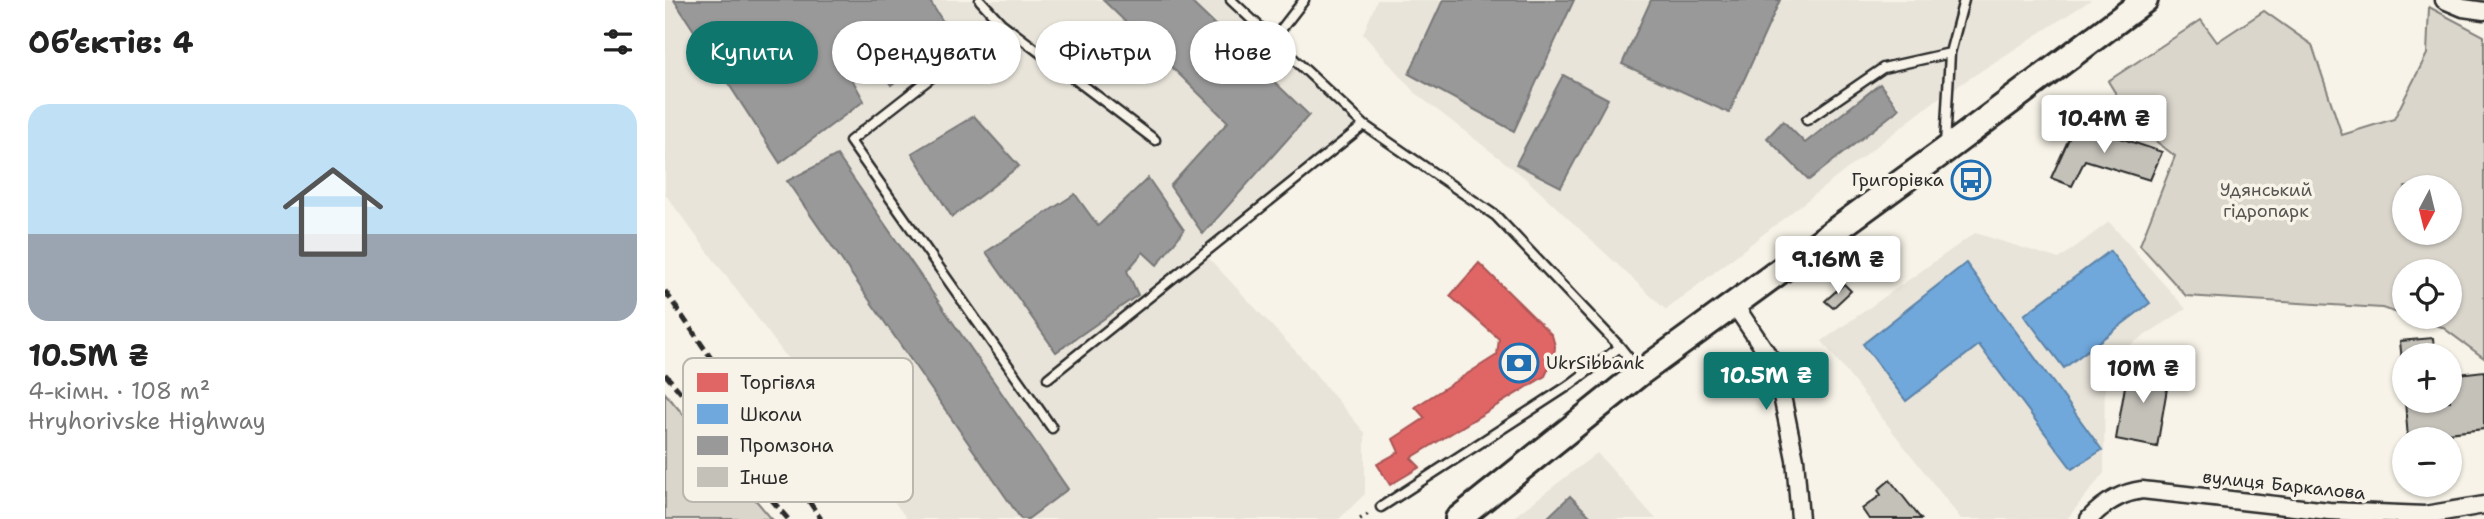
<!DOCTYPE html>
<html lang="uk">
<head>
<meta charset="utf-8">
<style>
	body { margin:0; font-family:"Shantell Sans",sans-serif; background:#f2f2f2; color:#222; height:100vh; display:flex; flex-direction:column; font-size:26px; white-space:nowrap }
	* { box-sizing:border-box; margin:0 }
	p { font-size:23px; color:#767676 }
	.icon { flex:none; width:38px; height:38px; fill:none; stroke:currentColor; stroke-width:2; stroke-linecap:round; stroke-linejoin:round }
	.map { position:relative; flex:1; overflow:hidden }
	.side { display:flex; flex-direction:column; background:#fff; width:665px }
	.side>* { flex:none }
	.guide { position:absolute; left:21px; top:21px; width:665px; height:63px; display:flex; gap:14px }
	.needle { width:46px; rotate:187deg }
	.controls { position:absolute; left:1727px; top:175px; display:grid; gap:14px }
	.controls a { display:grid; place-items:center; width:70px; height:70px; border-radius:50%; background:#fff; box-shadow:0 2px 5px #0004; font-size:35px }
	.price { position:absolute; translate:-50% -60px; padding:0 16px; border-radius:7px; background:#fff; color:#222; font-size:23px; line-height:46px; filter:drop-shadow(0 2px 4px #0008) }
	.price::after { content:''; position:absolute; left:50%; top:42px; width:21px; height:16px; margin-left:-10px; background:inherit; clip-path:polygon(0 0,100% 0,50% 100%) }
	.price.on { background:#0f766e; color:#fff }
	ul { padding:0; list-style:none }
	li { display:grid; align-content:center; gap:14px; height:371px; padding:0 28px }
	li span { display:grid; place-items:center; height:217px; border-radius:21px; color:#555 }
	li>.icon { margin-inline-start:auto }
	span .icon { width:126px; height:126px; fill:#fffc; stroke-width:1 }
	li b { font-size:30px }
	h2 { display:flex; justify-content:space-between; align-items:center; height:84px; padding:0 28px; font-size:30px }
	.chip { padding:0 24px; border-radius:32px; background:#fff; box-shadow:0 2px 5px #0004; font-size:24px; line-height:63px }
	.chip.on { background:#0f766e; color:#fff }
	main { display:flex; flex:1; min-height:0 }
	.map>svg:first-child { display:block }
</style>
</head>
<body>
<main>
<section class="side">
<h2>Об’єктів: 4<svg class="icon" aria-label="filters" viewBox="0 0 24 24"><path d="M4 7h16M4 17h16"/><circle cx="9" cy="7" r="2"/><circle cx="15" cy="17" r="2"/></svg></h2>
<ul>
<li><span style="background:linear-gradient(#bfe0f5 60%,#9aa5b1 0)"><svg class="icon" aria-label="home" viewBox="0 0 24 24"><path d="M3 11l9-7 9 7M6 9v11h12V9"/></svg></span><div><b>10.5M ₴</b><p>4-кімн. · 108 m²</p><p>Hryhorivske Highway</p></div></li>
</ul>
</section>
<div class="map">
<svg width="1819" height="519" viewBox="0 0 1819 519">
	<rect width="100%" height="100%" fill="#f7f3e8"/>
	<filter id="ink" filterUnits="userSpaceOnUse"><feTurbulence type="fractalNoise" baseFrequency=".0143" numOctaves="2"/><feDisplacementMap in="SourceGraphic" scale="14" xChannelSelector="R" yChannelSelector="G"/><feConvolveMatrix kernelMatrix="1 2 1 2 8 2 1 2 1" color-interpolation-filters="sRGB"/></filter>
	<g filter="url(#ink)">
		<path fill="#e8e4da" d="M0,0H566L699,125L539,253L636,357L700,433V494L674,519H242L0,194Z
			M712,0H1426L1271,100L1001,310L859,177L750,93L698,34Z
			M1444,222L1521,309L1440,361L1439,473L1402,519H1296L1157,341L1310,233L1394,259Z
			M932,453L991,519H846Z"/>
		<path fill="#dad6cc" stroke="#82807c" stroke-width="2" fill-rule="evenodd" d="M1764,7L1819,36V358L1777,327L1745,317H1785V271H1740L1739,315L1717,308L1521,296L1475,245L1510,156L1470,125L1443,81L1536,20L1552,42L1599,11L1647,45L1677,135L1729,119L1762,54ZM1740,187H1785V233H1740Z
			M0,393L105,517L107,519H0Z"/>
		<path fill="#e06666" stroke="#aa5454" stroke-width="2" d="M814,263L887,335L890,346L889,357L880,376L746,458L755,467L725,485L712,464L734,452L728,439L760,418L750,407L832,355L834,339L785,296Z"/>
		<path fill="#6fa8dc" stroke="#5b82a7" stroke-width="2" d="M1445,251L1485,303L1399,368L1359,315Z
			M1301,263L1437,450L1407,469L1314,345L1241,401L1198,344Z"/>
		<path fill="#999" stroke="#787878" stroke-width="2" d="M9,0H264L288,37L226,85L205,54L182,70L199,101L115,163Z
			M438,0H524L644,115L538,234L505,186L563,122Z
			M778,0H909L849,131L744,74Z
			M986,0H1115L1064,113L957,64Z
			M898,75L943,99L896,187L851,164Z
			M1215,84L1234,109L1144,180L1102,138L1118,121L1140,143Z
			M309,116L354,166L287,217L247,153Z
			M172,155L403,489L363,519H356L122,181Z
			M483,178L519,230L492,265L478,252L462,271L473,295L391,352L321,252L410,194L433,226Z
			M905,496L928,519H881Z"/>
		<path fill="#c4c1b9" stroke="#2b2b2b" stroke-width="2" d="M1411,123L1497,152L1485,180L1420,160L1407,186L1386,178Z
			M1179,284L1186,291L1168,308L1160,301Z
			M1768,338L1770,355H1740V394L1735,341Z
			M1464,363L1505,371L1492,447L1451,439Z
			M1819,371V429L1783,433V439H1743L1740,401H1785V375Z
			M1225,480L1256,519H1204L1197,509L1216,495L1213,490Z"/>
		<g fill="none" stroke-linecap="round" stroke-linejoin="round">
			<defs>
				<path id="service" d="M315,0L336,23L490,140
					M566,0L699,125L831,216L955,347L974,371
					M336,23L185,141L387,428
					M608,40L639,0
					M1142,120L1218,68L1285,53
					M1280,145L1285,53L1299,0
					M383,378L699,125
					M716,507L903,386L955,347"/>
				<path id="minor" d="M1779,0L1798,8L1819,11
					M1069,304L1111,367L1130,459L1135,519
					M1424,519C1439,503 1455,493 1477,490L1664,511L1760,515L1819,505"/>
				<path id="primary" d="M793,519L975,373L1279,151L1480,0"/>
			</defs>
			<use href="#service" stroke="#2b2b2b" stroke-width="13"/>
			<use href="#minor" stroke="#2b2b2b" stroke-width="21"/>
			<use href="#primary" stroke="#2b2b2b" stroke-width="30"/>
			<path stroke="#2b2b2b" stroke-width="3.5" stroke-dasharray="2 5" stroke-linecap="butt" d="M695,519L705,513"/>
			<use href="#service" stroke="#f7f3e8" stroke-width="8"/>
			<use href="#minor" stroke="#f7f3e8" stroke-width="16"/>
			<use href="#primary" stroke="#f7f3e8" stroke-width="24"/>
			<path stroke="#2b2b2b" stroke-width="5" stroke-dasharray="10 5" stroke-linecap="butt" d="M0,291L156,519
				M0,374L123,519"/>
		</g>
	</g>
	<defs>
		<symbol id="bus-ring" viewBox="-11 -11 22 22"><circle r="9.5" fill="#f7f3e8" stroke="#1f6fb2" stroke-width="1.5"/><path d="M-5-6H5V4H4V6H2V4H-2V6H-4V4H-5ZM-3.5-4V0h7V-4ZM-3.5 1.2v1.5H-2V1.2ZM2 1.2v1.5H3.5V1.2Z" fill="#1f6fb2"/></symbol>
		<symbol id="bank-ring" viewBox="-11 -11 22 22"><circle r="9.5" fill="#f7f3e8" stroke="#1f6fb2" stroke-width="1.5"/><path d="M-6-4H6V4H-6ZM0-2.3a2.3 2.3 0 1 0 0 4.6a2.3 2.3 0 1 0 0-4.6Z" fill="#1f6fb2"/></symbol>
	</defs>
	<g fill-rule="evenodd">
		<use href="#bus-ring" x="1284" y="158" width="44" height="44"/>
		<use href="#bank-ring" x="832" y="341" width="44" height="44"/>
	</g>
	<g text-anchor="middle" stroke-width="7" stroke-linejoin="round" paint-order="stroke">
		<g font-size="18" fill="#2b2b2b" stroke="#f7f3e8" text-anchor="end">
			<text x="1279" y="186">Григорівка</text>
			<text x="881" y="369" text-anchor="start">UkrSibbank</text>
		</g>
		<g font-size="18" fill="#575653" stroke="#f7f3e8">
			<text x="1601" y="196">Удянський<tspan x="1601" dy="21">гідропарк</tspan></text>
		</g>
		<g font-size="18" fill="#2b2b2b" stroke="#f7f3e8">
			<text transform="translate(1619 485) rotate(6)" y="6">вулиця Баркалова</text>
		</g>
	</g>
	<rect x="18" y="358" width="230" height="144" rx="10" fill="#f7f3e8" stroke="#bab7af" stroke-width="2"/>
	<rect x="32" y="373" width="31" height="19" fill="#e06666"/>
	<rect x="32" y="404" width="31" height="20" fill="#6fa8dc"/>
	<rect x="32" y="436" width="31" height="19" fill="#999"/>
	<rect x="32" y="467" width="31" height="20" fill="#c4c1b9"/>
	<g font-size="19" fill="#2b2b2b">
		<text x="75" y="389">Торгівля</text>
		<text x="75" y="421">Школи</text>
		<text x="75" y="452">Промзона</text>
		<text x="75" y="484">Інше</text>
	</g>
</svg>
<div class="controls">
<a><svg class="needle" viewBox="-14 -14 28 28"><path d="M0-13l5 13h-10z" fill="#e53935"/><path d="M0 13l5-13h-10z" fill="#767676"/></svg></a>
<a><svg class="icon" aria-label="locate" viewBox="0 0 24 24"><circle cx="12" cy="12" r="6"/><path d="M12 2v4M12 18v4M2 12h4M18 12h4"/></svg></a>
<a>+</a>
<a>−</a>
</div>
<b class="price" style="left:1439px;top:155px">10.4M ₴</b>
<b class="price" style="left:1173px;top:296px">9.16M ₴</b>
<b class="price" style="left:1478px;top:405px">10M ₴</b>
<b class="price on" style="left:1101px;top:412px">10.5M ₴</b>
<div class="guide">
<a class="chip on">Купити</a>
<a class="chip">Орендувати</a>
<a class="chip">Фільтри</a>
<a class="chip">Нове</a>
</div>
</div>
</main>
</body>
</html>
